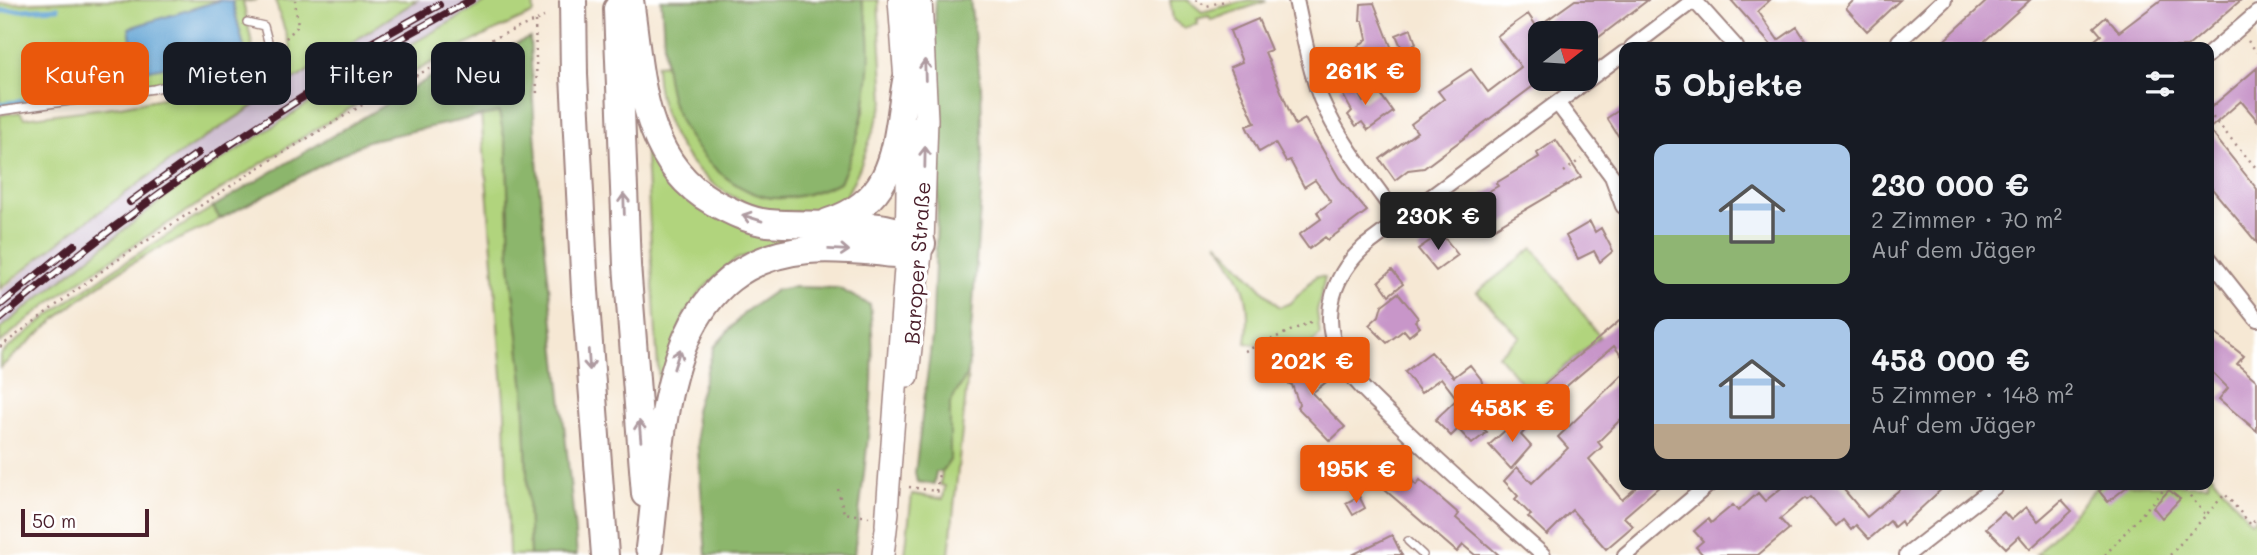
<!DOCTYPE html>
<html lang="de">
<head>
<meta charset="utf-8">
<style>
	body { margin:0; font-family:Mali,sans-serif; background:#242831; color:#f1f3f6; height:100vh; display:flex; flex-direction:column; font-size:26px; white-space:nowrap }
	* { box-sizing:border-box; margin:0 }
	p { font-size:23px; color:#9ea1a6 }
	.icon { flex:none; width:38px; height:38px; fill:none; stroke:currentColor; stroke-width:2; stroke-linecap:round; stroke-linejoin:round }
	.map { position:relative; flex:1; overflow:hidden }
	.sheet { position:absolute; left:1619px; top:42px; width:595px; height:448px; display:flex; flex-direction:column; background:#171b24; border-radius:14px; box-shadow:0 4px 10px #0003 }
	.sheet>* { flex:none }
	.top-card { position:absolute; left:21px; top:42px; width:665px; height:63px; display:flex; gap:14px }
	.needle { width:46px; rotate:73deg }
	.controls { position:absolute; left:1528px; top:21px; display:grid; gap:14px }
	.controls a { display:grid; place-items:center; width:70px; height:70px; border-radius:14px; background:#171b24; box-shadow:0 4px 10px #0003; font-size:35px }
	.scale { position:absolute; left:21px; bottom:18px; width:128px; box-sizing:border-box; padding-left:7px; border:4px solid #4a1f2b; border-top:0; font-size:19px; line-height:24px; white-space:nowrap; color:#4a1f2b; -webkit-text-stroke:5px #fff; paint-order:stroke }
	.price { position:absolute; translate:-50% -60px; padding:0 16px; border-radius:7px; background:#ea580c; color:#fff; font-size:23px; line-height:46px; filter:drop-shadow(0 2px 4px #0008) }
	.price::after { content:''; position:absolute; left:50%; top:42px; width:21px; height:16px; margin-left:-10px; background:inherit; clip-path:polygon(0 0,100% 0,50% 100%) }
	.price.active { background:#222; color:#fff }
	ul { padding:0; list-style:none }
	li { display:flex; align-items:center; gap:21px; height:175px; padding:0 35px }
	li span { display:grid; place-items:center; flex:none; width:196px; height:140px; border-radius:14px; color:#555 }
	li>.icon { margin-inline-start:auto }
	span .icon { width:84px; height:84px; fill:#fffc; stroke-width:1 }
	li b { font-size:30px }
	h2 { display:flex; justify-content:space-between; align-items:center; height:84px; padding:0 35px; font-size:30px }
	.pill { padding:0 24px; border-radius:14px; background:#171b24; box-shadow:0 4px 10px #0003; font-size:24px; line-height:63px }
	.pill.active { background:#ea580c; color:#fff }
	.map>svg:first-child { display:block }
</style>
</head>
<body>
<div class="map">
<svg width="2257" height="555" viewBox="0 0 2257 555">
	<rect width="100%" height="100%" fill="#fff"/>
	<filter id="ink" filterUnits="userSpaceOnUse"><feTurbulence type="fractalNoise" baseFrequency=".0143" numOctaves="2"/><feDisplacementMap in="SourceGraphic" scale="14" xChannelSelector="R" yChannelSelector="G"/><feConvolveMatrix kernelMatrix="1 2 1 2 8 2 1 2 1" color-interpolation-filters="sRGB"/></filter>
	<filter id="wash" filterUnits="userSpaceOnUse"><feTurbulence type="fractalNoise" baseFrequency=".00686" numOctaves="4" result="noise"/><feDisplacementMap in="SourceGraphic" scale="28" xChannelSelector="R" yChannelSelector="G"/><feGaussianBlur stdDeviation="1.57" result="paint"/><feColorMatrix in="noise" values="0 0 0 0 0 0 0 0 0 0 0 0 0 0 0 0 0 1.4 0 .05"/><feComposite in="paint" operator="in"/></filter>
	<g filter="url(#wash)">
		<rect width="100%" height="100%" fill="#f6e8d4"/>
		<path fill="#cebed0" d="M417,0H490L333,88L169,194L0,329V292L77,228L180,154Z"/>
		<path fill="#b1d47d" stroke="#7e7a54" stroke-width="2" d="M85,0H221L129,28L241,51L244,46L232,0H258L243,2L255,58L136,88L0,107V4Z
			M275,0H417L180,154L77,228L0,289V115L20,112L24,118L120,106L215,88L213,79L258,67L291,49Z
			M490,0H533L534,13C412,66 303,136 192,208C127,250 58,291 0,343V329L169,194L333,88Z
			M861,0H878L884,101L860,167L843,203C746,239 658,163 656,65L666,64L674,106L806,195L840,182L865,109L868,30Z
			M1170,0H1188L1202,12L1249,0L1267,1L1211,20L1209,16L1197,19L1198,24L1184,28L1173,20Z
			M499,112L507,151L510,263L524,390L530,555H509L505,413L481,113Z
			M645,139L678,188L826,239L784,241L735,260L703,289L685,314L659,388Z
			M213,207L220,219C198,232 174,240 152,252C95,282 47,326 0,368V355C66,298 139,252 213,207Z
			M1217,242L1279,307L1291,303L1316,276L1325,277L1317,311L1320,335L1303,353L1246,343C1253,297 1243,279 1217,242Z
			M1533,248L1600,337L1531,395L1498,355L1520,337L1477,292Z
			M968,373L949,555H905L912,494L943,499L945,486L940,485L942,472L950,460V403Z
			M2209,471L2251,522L2257,516V555H2036L2098,485H2208Z"/>
		<path fill="#8cb66c" stroke="#6b6a4c" stroke-width="2" d="M661,0H861C881,50 863,135 840,182C818,192 787,203 762,196C721,184 688,145 674,107C662,73 665,35 661,0Z
			M935,0H970L981,86L983,167L968,373L950,403V460L942,472H936L934,484L917,482L915,473L932,337L938,193Z
			M530,38C536,211 562,382 577,555H530L524,390L510,263L507,151L499,112L367,141L220,219L213,207L433,76Z
			M794,287L838,288L870,305C879,387 863,474 854,555H706L695,410L714,347L746,311L776,290Z"/>
		<path fill="#5fa2d3" stroke="#54607f" stroke-width="2" d="M221,0L232,1L244,47L241,51L140,72L136,69L129,28Z"/>
		<g fill="none" stroke-linecap="round" stroke-linejoin="round">
			<path stroke="#5fa2d3" stroke-width="5" d="M0,11L58,8
				M0,104L56,97L63,92"/>
		</g>
		<g id="blocks">
			<path fill="#c896c9" d="M1575,0H1648L1586,47V33H1540V81L1424,168L1408,170L1395,180L1380,159L1417,132L1411,124L1444,99L1438,91L1471,69L1488,92L1521,67L1497,36L1528,14L1537,27Z
				M1731,0H1770L1758,11L1778,40L1797,27L1810,47H1768L1771,45Z
				M1854,0H1900L1867,31L1846,8Z
				M1988,0H2030L1978,47H1937Z
				M2161,0H2241L2187,47H2086L2101,35L2094,27L2106,17L2119,32Z
				M1374,3L1392,49L1361,67L1352,51L1367,39L1363,21H1360L1361,4Z
				M1258,19L1271,50L1265,52L1295,125L1305,119L1339,178L1367,211L1328,240L1325,237L1309,249L1299,235L1321,219L1317,212L1331,202L1315,180L1304,187L1290,160L1286,162L1275,143L1259,152L1246,126L1255,123L1230,67L1242,62L1230,31Z
				M1411,29L1416,44L1403,51L1396,35Z
				M2257,68V120L2241,101L2209,129L2257,189V243L2208,184V110Z
				M1351,81L1363,102L1378,91L1393,112L1368,130L1362,122L1356,126L1348,115L1352,111L1339,88Z
				M1624,107V145L1607,118Z
				M1556,140L1581,177L1491,230L1488,224L1472,233L1458,209L1498,186L1496,183L1539,157L1537,153Z
				M1590,222L1595,232L1601,228L1613,251L1600,262L1594,251L1578,259L1566,236Z
				M1441,233L1458,255L1436,271L1418,249Z
				M1392,270L1403,284L1389,295L1379,281Z
				M1398,293L1418,318L1415,321L1420,327L1409,336L1404,330L1387,343L1369,325L1379,316L1382,305Z
				M1624,317V359L1614,346L1550,400L1540,388Z
				M2208,328L2244,356L2237,364L2257,381V431L2219,399L2228,388L2208,368Z
				M1431,352L1454,377L1470,365L1481,379L1483,386L1471,396L1485,410L1473,421L1487,432L1472,444L1458,429L1451,436L1435,420L1457,399L1441,378L1421,393L1405,372Z
				M1299,360L1306,373L1311,372L1314,378L1335,368L1338,373L1312,393L1345,427L1330,441L1297,407L1299,404L1292,385L1281,380L1283,363Z
				M1624,373V416L1598,442L1602,447L1589,459L1622,500L1639,485H1661L1624,517L1633,526L1606,549L1572,510L1547,535L1528,517L1531,515L1515,499L1518,496L1504,481L1517,467L1532,483L1568,448L1558,437Z
				M1519,418L1527,428L1521,435L1531,446L1511,469L1489,445Z
				M1381,448L1398,461L1397,465L1416,485L1420,480L1459,514L1456,518L1499,555H1475L1463,545L1457,552L1385,490L1362,465Z
				M1785,485H1840L1867,517L1905,485H1946L1903,525L1901,521L1894,527L1890,521L1869,539L1856,525L1851,530L1843,520L1836,526L1811,497L1807,500L1805,498L1780,519L1789,529L1758,555H1703L1696,547L1703,541L1694,531L1708,519L1711,523L1733,505L1738,511L1758,493L1765,501Z
				M2107,485H2129L2108,502L2099,491Z
				M2169,490L2180,499L2162,518L2153,507Z
				M1359,496L1365,508L1353,515L1346,503Z
				M2062,500L2072,511L2030,549L2019,536L2006,548L1986,528L2004,512L2011,520L2026,507L2038,521Z
				M1392,535L1402,555H1352Z"/>
		</g>
	</g>
	<g filter="url(#ink)">
		<use href="#blocks" fill-opacity="0" stroke="#a08480" stroke-width="2"/>
		<g fill="none" stroke-linecap="round" stroke-linejoin="round">
			<defs>
				<path id="lane" d="M0,111L154,89L254,63L271,53L264,26L247,22
					M1408,541L1423,555"/>
				<path id="street" d="M1296,0C1303,32 1309,68 1321,99C1340,143 1372,181 1400,220
					M1694,0L1736,47
					M1899,41L1944,0
					M1632,47L1694,0
					M2208,55L2257,13
					M1558,104L1612,176L1623,206
					M2208,257L2257,319
					M1543,555C1491,509 1438,463 1389,414C1370,395 1349,378 1338,353C1320,314 1334,275 1364,247L1624,53
					M1625,555L1708,485
					M1907,555L1997,485"/>
				<path id="secondary" d="M908,376L922,244
					M886,525L906,255L908,125
					M883,555L888,512"/>
				<path id="primary" d="M900,0L906,81
					M920,0L926,119L922,244"/>
				<path id="highway" d="M630,0C641,74 641,161 713,202C730,211 749,221 768,223C789,225 810,224 831,225C865,226 895,223 922,244C917,248 910,254 904,254C895,255 886,253 877,252C854,250 831,248 808,250C657,264 664,434 649,548
					M617,9L627,265L645,494
					M574,75L585,291L605,555
					M828,222C899,200 895,142 906,81"/>
			</defs>
			<use href="#lane" stroke="#a08480" stroke-width="10"/>
			<use href="#street" stroke="#a08480" stroke-width="18"/>
			<use href="#secondary" stroke="#a08480" stroke-width="24"/>
			<use href="#primary" stroke="#a08480" stroke-width="26"/>
			<use href="#highway" stroke="#a08480" stroke-width="30"/>
			<path stroke="#a08480" stroke-width="2.5" stroke-dasharray="2 5" stroke-linecap="butt" d="M1195,0L1207,6L1228,0
				M535,21L537,97
				M2248,41L2257,52
				M281,43L298,26L295,0
				M2208,112L2257,169
				M1564,172L1581,159
				M0,347L110,265L255,170L382,93L462,52L544,17
				M1245,351L1315,320
				M2181,485L2205,514
				M909,487L942,492
				M838,489L844,513L869,517
				M936,491L939,474
				M2105,555L2168,485
				M2170,555L2225,494L2251,525L2257,518"/>
			<use href="#lane" stroke="#fff" stroke-width="7"/>
			<use href="#street" stroke="#fff" stroke-width="14"/>
			<use href="#secondary" stroke="#fff" stroke-width="21"/>
			<use href="#primary" stroke="#fff" stroke-width="23"/>
			<use href="#highway" stroke="#fff" stroke-width="26"/>
			<defs>
				<path id="rail" d="M348,56L439,5
					M130,202L198,153
					M0,305L74,245
					M0,319C145,195 302,90 471,0"/>
			</defs>
			<use href="#rail" stroke="#4a1f2b" stroke-width="8"/>
			<use href="#rail" stroke="#fff" stroke-width="5" stroke-dasharray="16" stroke-linecap="butt"/>
			<defs>
				<path id="highway-bridge" d="M573,0L574,75"/>
			</defs>
			<use href="#highway-bridge" stroke="#a08480" stroke-width="30" stroke-linecap="butt"/>
			<use href="#highway-bridge" stroke="#fff" stroke-width="26"/>
		</g>
		<defs><path id="oneway-shaft" d="M-6 0H5M1.5-3L5.5 0L1.5 3" fill="none" stroke-width="1.6" stroke-linecap="round" stroke-linejoin="round" transform="scale(1.75)"/></defs>
		<g stroke="#ae9aa0">
			<use href="#oneway-shaft" transform="translate(925 70) rotate(-92)"/>
			<use href="#oneway-shaft" transform="translate(925 157) rotate(-89)"/>
			<use href="#oneway-shaft" transform="translate(624 204) rotate(-92)"/>
			<use href="#oneway-shaft" transform="translate(752 218) rotate(-163)"/>
			<use href="#oneway-shaft" transform="translate(839 250) rotate(3)"/>
			<use href="#oneway-shaft" transform="translate(677 359) rotate(-72)"/>
			<use href="#oneway-shaft" transform="translate(589 360) rotate(86)"/>
			<use href="#oneway-shaft" transform="translate(640 431) rotate(-95)"/>
		</g>
	</g>
	<g text-anchor="middle" stroke-width="7" stroke-linejoin="round" paint-order="stroke">
		<g font-size="21" fill="#4a1f2b" stroke="#fff">
			<text transform="translate(918 263) rotate(-86)" y="7">Baroper Straße</text>
		</g>
	</g>
</svg>
<div class="controls">
<a><svg class="needle" viewBox="-14 -14 28 28"><path d="M0-13l5 13h-10z" fill="#e53935"/><path d="M0 13l5-13h-10z" fill="#9ea1a6"/></svg></a>
</div>
<div class="scale">50 m</div>
<b class="price" style="left:1365px;top:107px">261K €</b>
<b class="price active" style="left:1438px;top:252px">230K €</b>
<b class="price" style="left:1312px;top:397px">202K €</b>
<b class="price" style="left:1512px;top:444px">458K €</b>
<b class="price" style="left:1356px;top:505px">195K €</b>
<div class="top-card">
<a class="pill active">Kaufen</a>
<a class="pill">Mieten</a>
<a class="pill">Filter</a>
<a class="pill">Neu</a>
</div>
<section class="sheet">
<h2>5 Objekte<svg class="icon" aria-label="filters" viewBox="0 0 24 24"><path d="M4 7h16M4 17h16"/><circle cx="9" cy="7" r="2"/><circle cx="15" cy="17" r="2"/></svg></h2>
<ul>
<li><span style="background:linear-gradient(#a9c7e8 65%,#8fb573 0)"><svg class="icon" aria-label="home" viewBox="0 0 24 24"><path d="M3 11l9-7 9 7M6 9v11h12V9"/></svg></span><div><b>230 000 €</b><p>2 Zimmer · 70 m²</p><p>Auf dem Jäger</p></div></li>
<li><span style="background:linear-gradient(#a9c7e8 75%,#b9a48a 0)"><svg class="icon" aria-label="home" viewBox="0 0 24 24"><path d="M3 11l9-7 9 7M6 9v11h12V9"/></svg></span><div><b>458 000 €</b><p>5 Zimmer · 148 m²</p><p>Auf dem Jäger</p></div></li>
</ul>
</section>
</div>
</body>
</html>
